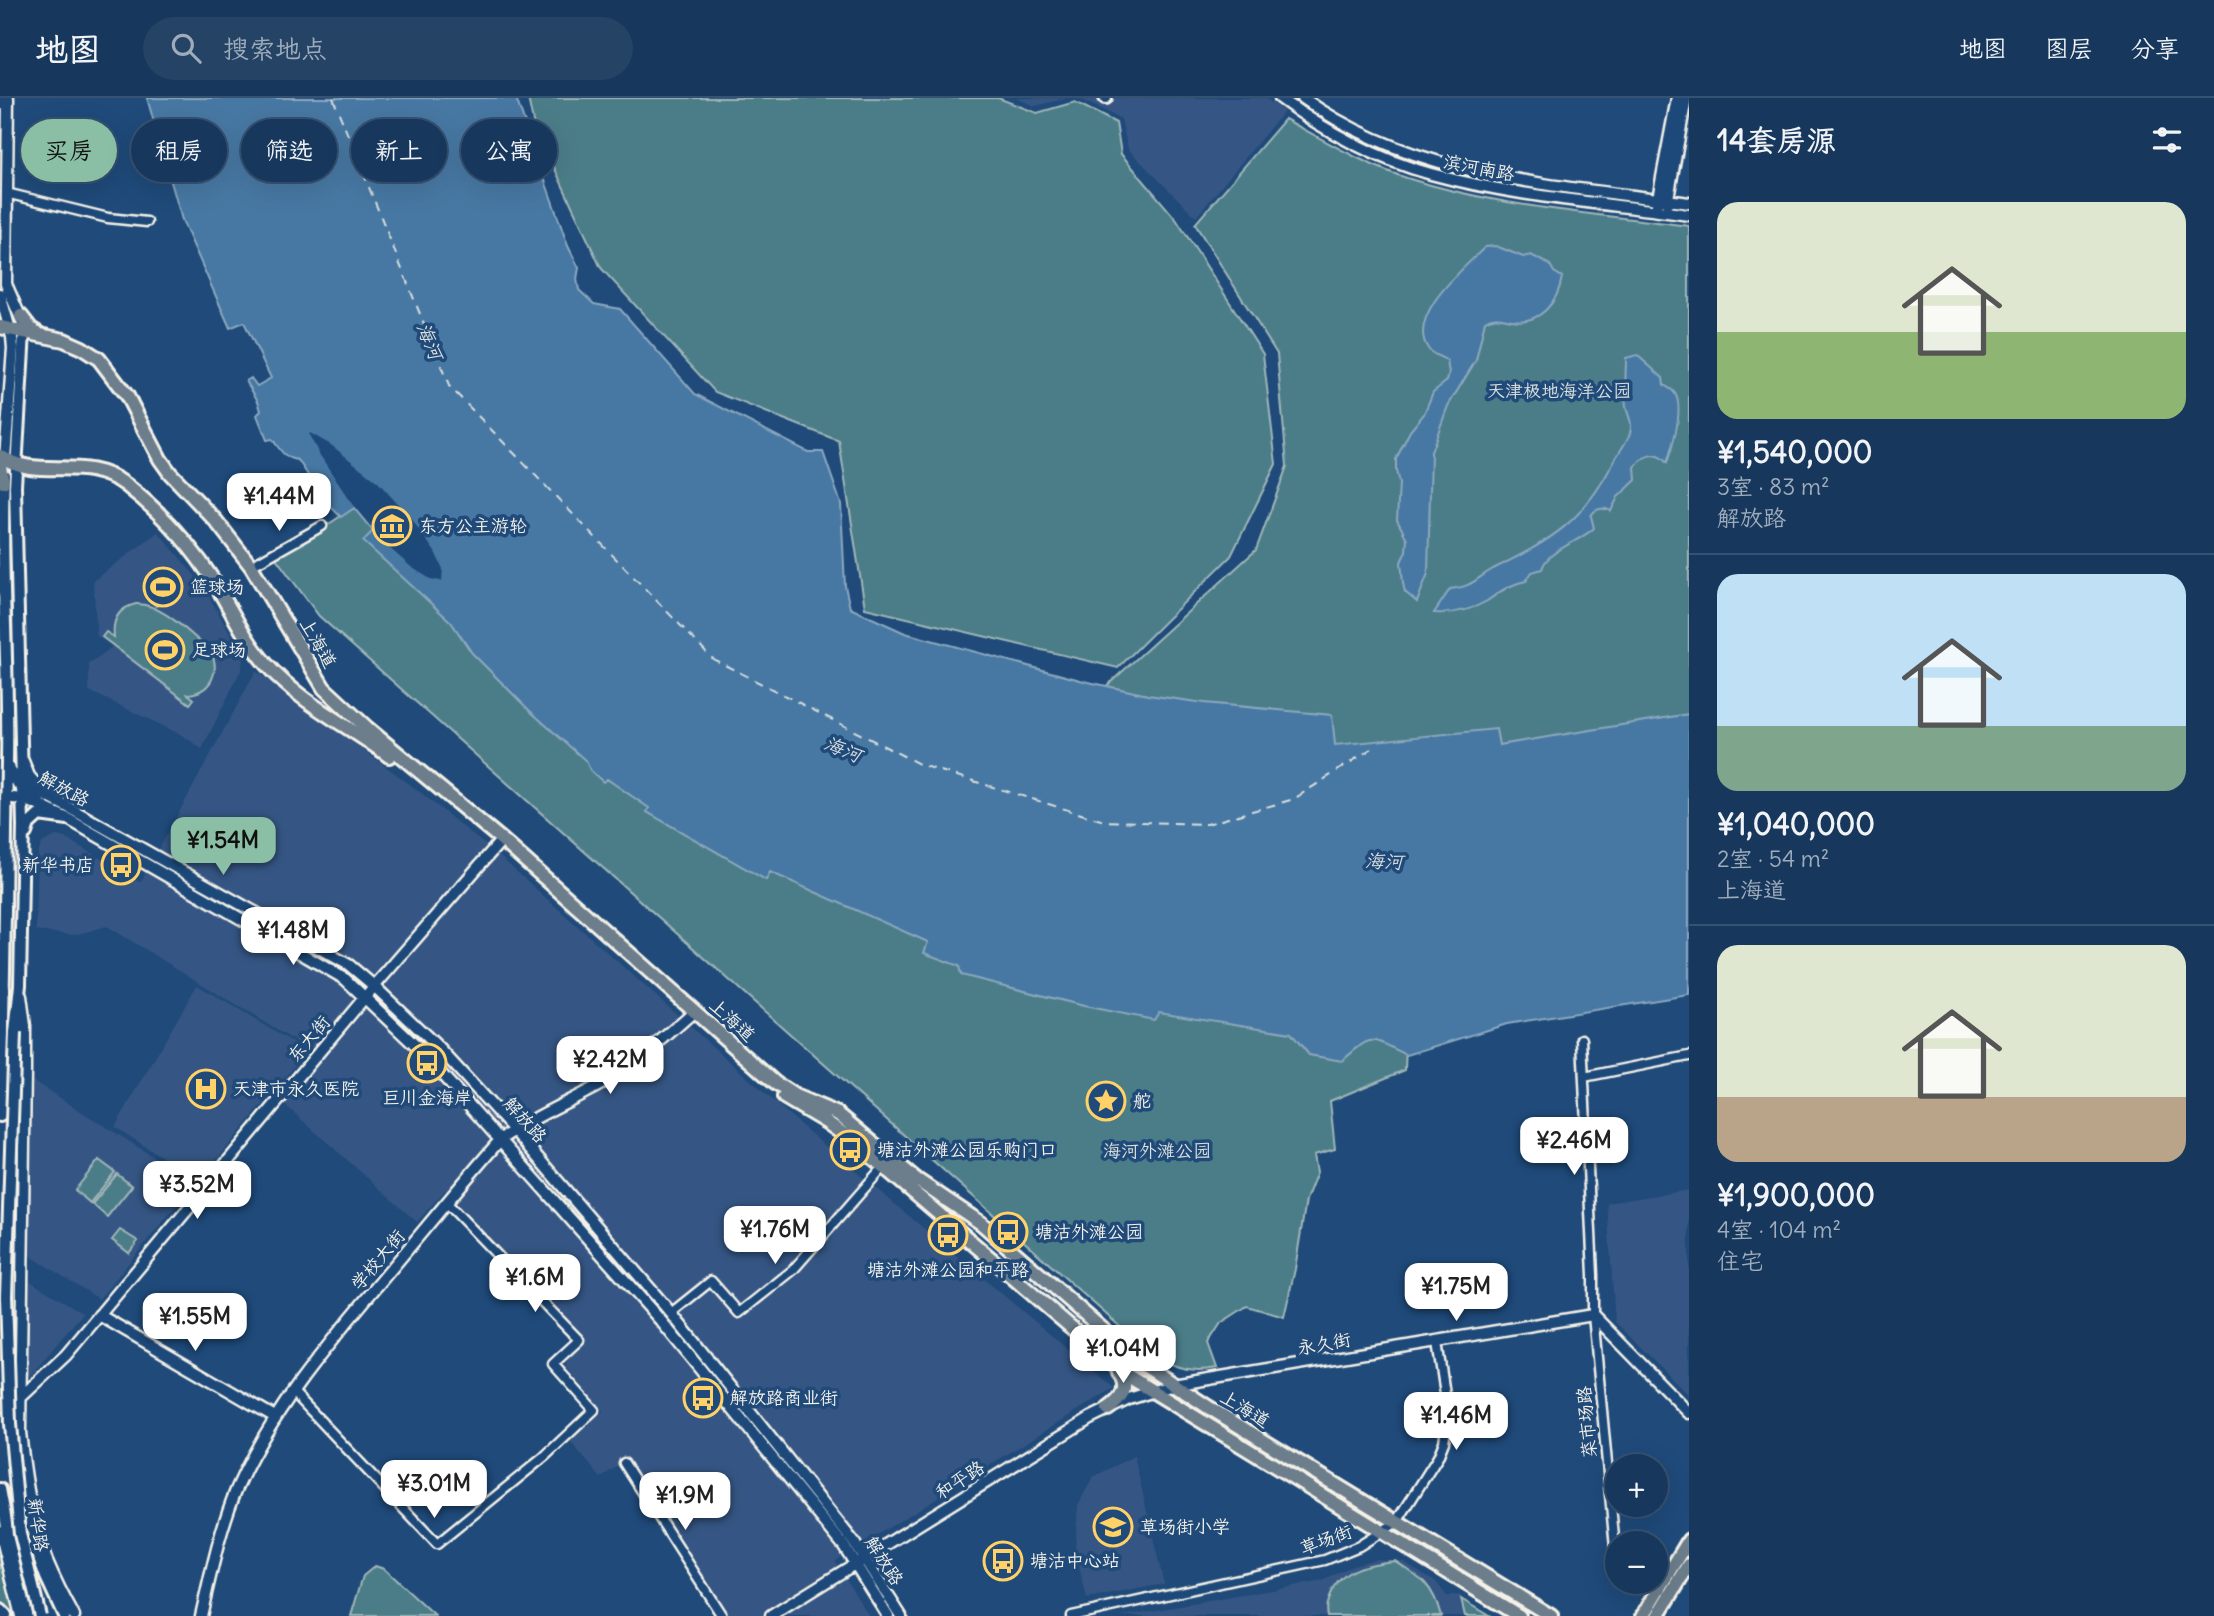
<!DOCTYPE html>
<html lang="zh">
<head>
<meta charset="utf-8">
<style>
	body { margin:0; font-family:Delius,"LXGW WenKai TC",sans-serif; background:#244365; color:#f1f3f6; height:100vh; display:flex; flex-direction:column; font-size:26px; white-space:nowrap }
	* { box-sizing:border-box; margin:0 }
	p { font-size:23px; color:#9eacbb }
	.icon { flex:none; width:38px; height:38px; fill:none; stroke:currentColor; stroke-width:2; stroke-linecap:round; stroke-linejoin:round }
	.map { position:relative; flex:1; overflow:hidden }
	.panel { display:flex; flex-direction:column; background:#17385c; width:525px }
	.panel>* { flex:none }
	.banner { position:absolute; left:21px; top:21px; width:665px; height:63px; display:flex; gap:14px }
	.tools { position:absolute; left:1605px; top:1356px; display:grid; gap:14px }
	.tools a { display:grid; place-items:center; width:63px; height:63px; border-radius:50%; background:#17385c; box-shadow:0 7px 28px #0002,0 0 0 2px #365272; font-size:35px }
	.price { position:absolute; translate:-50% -60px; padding:0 16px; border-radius:14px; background:#fff; color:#222; font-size:23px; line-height:46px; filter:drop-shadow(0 2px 4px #0008) }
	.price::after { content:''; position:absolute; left:50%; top:42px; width:21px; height:16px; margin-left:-10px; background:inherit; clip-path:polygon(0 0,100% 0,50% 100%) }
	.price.active { background:#8abfa5; color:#111 }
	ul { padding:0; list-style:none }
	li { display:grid; align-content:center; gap:14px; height:371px; padding:0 28px }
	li+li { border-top:2px solid #365272 }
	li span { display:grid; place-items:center; height:217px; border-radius:21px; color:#555 }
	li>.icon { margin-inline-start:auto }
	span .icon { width:126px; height:126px; fill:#fffc; stroke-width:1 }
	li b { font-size:30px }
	h2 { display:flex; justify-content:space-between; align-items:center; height:84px; padding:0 28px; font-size:30px }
	.pill { padding:0 24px; border-radius:32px; background:#17385c; box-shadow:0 7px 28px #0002,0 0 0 2px #365272; font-size:24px; line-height:63px }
	.pill.active { background:#8abfa5; color:#111 }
	header { display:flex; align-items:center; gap:42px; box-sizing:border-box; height:98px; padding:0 35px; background:#17385c; border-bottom:2px solid #365272 }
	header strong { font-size:33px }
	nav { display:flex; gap:38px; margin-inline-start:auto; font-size:24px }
	.search { width:490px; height:63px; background:#244365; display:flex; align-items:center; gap:18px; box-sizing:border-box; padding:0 24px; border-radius:38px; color:#9eacbb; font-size:26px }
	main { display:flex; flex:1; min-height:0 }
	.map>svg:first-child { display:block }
</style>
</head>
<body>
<header>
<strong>地图</strong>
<div class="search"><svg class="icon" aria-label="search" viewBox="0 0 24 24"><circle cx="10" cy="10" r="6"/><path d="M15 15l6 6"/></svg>搜索地点</div>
<nav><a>地图</a><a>图层</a><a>分享</a></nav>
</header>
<main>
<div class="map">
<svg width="1689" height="1518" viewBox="0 0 1689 1518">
	<rect width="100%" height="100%" fill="#1f4a7a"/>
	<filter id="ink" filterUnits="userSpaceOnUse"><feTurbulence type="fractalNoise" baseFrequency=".0143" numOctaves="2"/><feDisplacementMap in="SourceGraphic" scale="14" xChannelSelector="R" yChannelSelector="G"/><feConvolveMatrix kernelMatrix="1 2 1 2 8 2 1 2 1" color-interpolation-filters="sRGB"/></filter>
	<g filter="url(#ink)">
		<path fill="#355684" d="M1016,0H1068L1035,8Z
			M1078,0H1265L1284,13L1196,119L1128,51L1121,21Z
			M158,434L202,486L243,559L242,570L202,651L182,637L89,593V566L113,548L97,538L93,483Z
			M256,573L411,687L499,758L804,1030L1114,1290L835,1463L869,1518H714L619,1367L601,1380L570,1343L603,1313L565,1268L569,1260L585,1242L445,1092L417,1124L275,998L311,953L107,828L75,837L36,833L38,755L42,745L56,738L65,740L141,784Z
			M197,887L307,953L199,1083L115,1029Z
			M33,983L195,1085L99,1201L29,1157Z
			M1689,1092V1297L1615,1224L1607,1105Z
			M28,1182L83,1215L30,1278L23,1274Z
			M1134,1358L1164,1486L1087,1501L1075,1452L1078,1407L1093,1379Z
			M1376,1461L1402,1463L1435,1483L1447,1498L1460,1497L1465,1518H1123L1323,1483L1353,1467Z"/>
		<path fill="#4c7d88" stroke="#a0b7b8" stroke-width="2" d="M528,0H998L1037,15L1075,4L1116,25L1121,56L1176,121L1263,256L1276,366L1231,458L1118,570L865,510L839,343L715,294L601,170L533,24Z
			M1285,21C1325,43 1367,68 1410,81C1500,109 1596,116 1689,128V627L1513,653H1325L1101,593L1256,452L1287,368L1277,256L1195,126Z
			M363,404L1406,946L1405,972L1330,1003L1335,1051L1314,1057L1317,1074L1306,1102L1295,1171L1284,1219L1247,1208L1221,1225L1208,1245L1217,1270C1186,1276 1170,1268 1144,1250L319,518L276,460Z
			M171,471L183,486L156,508L144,493Z
			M136,506C161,505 190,536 210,552C221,572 212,594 188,596L194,601L190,606L102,539L106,534L114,539C112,522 119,510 136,506Z
			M99,1062L115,1074L90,1105L75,1092Z
			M117,1076L132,1088L107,1119L92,1106Z
			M120,1132L138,1143L129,1155L112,1142Z
			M0,1450L17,1518H0Z
			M1395,1463C1422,1480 1433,1487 1441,1518H1327C1325,1509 1327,1505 1330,1497C1342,1469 1368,1466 1395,1463Z
			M375,1468L384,1471L435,1518H351L363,1478Z
			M1461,1501L1489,1518H1465Z"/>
		<path fill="#4678a3" stroke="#8ca8bf" stroke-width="2" d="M147,0H516L568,148L579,170L577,181L579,192L594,206L620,211L695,296L808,354H823L841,406L845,488L850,510L905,535L1084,583L1148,597L1204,605L1332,617L1335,647L1496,631L1499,647L1689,616V897L1507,926L1407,957C1369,939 1374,935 1342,963L1309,957L1291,935L1159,914L1154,922L1084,908L961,877L959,868L924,855L928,844L770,774L766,782L647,714L649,710L607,681L603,684L590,672L586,663L530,613L472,555L451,524L363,443L373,433L354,410L341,419L325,403L298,362C283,360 281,352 272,341L267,342L257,317L261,313L258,303L246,283L251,280L257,288L271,280L244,224L230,230L182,122Z
			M1496,148L1523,159L1531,157L1550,167L1554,174L1562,179C1558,204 1540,227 1512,222C1500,220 1495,217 1485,223L1476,262L1448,308L1431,354L1428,475L1417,504L1405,494L1403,485L1401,464L1406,453L1407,441L1397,422L1399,385L1396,373V361L1410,333L1424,316L1433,294L1447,283L1449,275L1447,263C1442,259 1433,257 1429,252C1404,219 1464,170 1485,149Z
			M1637,257L1663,280L1664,287C1667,289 1671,291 1673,293C1686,306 1672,350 1667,365C1656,352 1643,357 1635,369L1636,382L1618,399L1611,413C1604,409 1595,410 1591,418L1594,430C1580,444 1547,452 1542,471L1532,474L1526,483C1509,486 1500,494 1487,503C1470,513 1453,516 1434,515L1450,491C1473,489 1475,481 1493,471C1553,441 1583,424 1614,363C1619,354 1627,344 1630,335C1633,324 1628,318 1626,309C1624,294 1626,276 1626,260Z"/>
		<path fill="#1f4a7a" d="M310,335L331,347L378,384L413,423L435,454L443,471L442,483L432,482L411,469L387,448L352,406L319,356L309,337Z"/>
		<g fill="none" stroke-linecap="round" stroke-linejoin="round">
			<path stroke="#dadfde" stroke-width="2" stroke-dasharray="9 7" stroke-linecap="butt" d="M333,0L449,288L713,561L921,667L1104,723L1207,726L1294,701L1374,649"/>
			<defs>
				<path id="minor" d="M6,95L108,120L147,124
					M251,468L322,428
					M1582,941L1593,1177V1217L1617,1471
					M1584,979L1689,958
					M671,1215L711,1183L739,1215L793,1172L883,1069
					M290,1296L296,1297L437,1446L544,1359L594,1312L553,1266L579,1242L447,1105
					M624,1365L722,1518
					M1071,1518L1325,1462L1359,1448L1397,1424L1438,1359L1444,1344L1448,1315L1437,1244"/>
				<path id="tertiary" d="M8,0L6,186L22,223
					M1280,0C1324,33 1379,62 1431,76C1515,99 1604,105 1689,117
					M1303,0C1415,81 1557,87 1689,105
					M0,7V0
					M1657,106L1677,0
					M1667,106L1686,0
					M0,196L12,239L13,250L5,361
					M23,663L29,678L40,691
					M19,686L31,690L66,708L349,867L374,888L439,950L514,1032L671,1215L853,1443L901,1518
					M6,699L27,702L68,721L345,881L421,953L661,1223L844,1448L888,1518
					M21,898L25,928V972L20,1334C25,1378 31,1422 47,1463C55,1482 64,1500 74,1518
					M99,1217L275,1319
					M0,1308L19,1301L66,1257L365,899L499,745
					M0,1433L21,1518
					M201,1518C211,1475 220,1430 237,1390C273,1309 331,1243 387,1176C425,1131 462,1085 501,1041C531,1020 564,1006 596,989C629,971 663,941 691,916
					M771,1518L1090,1320L1129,1301L1173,1287L1593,1217L1689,1315"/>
				<path id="secondary" d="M1105,0H1106
					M9,669L18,686L45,710
					M26,735L29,726L39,717L68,721
					M15,935L20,887L23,728L15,388L24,234
					M0,1018C5,899 5,781 7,663C9,567 0,472 4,377
					M0,1391L10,1445L28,1518
					M19,1404L46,1479L64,1518
					M0,1512L6,1518"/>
				<path id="primary" d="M21,218L31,231L39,236
					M0,229L64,242L82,250L99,261L127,298L160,361L170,375L216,423L251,468L324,590L367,630L502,742L775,985L795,998L838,1016L917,1082L981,1125L1141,1265L1208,1309L1551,1518
					M0,358C39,384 84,355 126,387C162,415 191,447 215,485C231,512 245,542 266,566C299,604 349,628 389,658
					M0,369L3,384
					M784,999L826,1024L857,1046L1128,1278L1519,1518
					M1108,1311C1122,1301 1130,1290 1119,1274
					M1643,1518L1689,1442
					M1658,1518L1689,1467"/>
			</defs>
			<use href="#minor" stroke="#f4f1e8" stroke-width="13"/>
			<use href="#tertiary" stroke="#f4f1e8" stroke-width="15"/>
			<use href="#secondary" stroke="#f4f1e8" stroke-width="16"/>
			<use href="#primary" stroke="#f4f1e8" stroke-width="18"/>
			<use href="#minor" stroke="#1f4a7a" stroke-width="8"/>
			<use href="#tertiary" stroke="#1f4a7a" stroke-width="10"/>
			<use href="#secondary" stroke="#1f4a7a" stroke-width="10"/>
			<use href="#primary" stroke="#6c7d8b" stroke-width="12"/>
			<defs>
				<path id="secondary-bridge" d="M15,935L6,1198L10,1326L20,1436L40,1518"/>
			</defs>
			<use href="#secondary-bridge" stroke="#f4f1e8" stroke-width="16" stroke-linecap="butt"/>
			<use href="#secondary-bridge" stroke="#1f4a7a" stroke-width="10"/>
		</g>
	</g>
	<defs>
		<symbol id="museum-ring" viewBox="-11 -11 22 22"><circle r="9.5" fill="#1f4a7a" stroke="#ffd166" stroke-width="1.5"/><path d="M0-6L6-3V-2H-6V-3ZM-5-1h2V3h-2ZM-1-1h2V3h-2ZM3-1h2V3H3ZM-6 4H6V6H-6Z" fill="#ffd166"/></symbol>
		<symbol id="stadium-ring" viewBox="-11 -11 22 22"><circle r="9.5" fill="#1f4a7a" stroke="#ffd166" stroke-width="1.5"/><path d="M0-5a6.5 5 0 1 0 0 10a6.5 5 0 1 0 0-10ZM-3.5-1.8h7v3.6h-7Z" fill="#ffd166"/></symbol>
		<symbol id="bus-ring" viewBox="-11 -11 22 22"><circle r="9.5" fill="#1f4a7a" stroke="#ffd166" stroke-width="1.5"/><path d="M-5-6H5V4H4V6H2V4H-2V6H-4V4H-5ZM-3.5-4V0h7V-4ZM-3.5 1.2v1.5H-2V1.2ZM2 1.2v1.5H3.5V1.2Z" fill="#ffd166"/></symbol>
		<symbol id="hospital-ring" viewBox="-11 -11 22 22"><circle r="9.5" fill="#1f4a7a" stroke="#ffd166" stroke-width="1.5"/><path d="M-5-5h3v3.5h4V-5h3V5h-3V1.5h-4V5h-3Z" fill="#ffd166"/></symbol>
		<symbol id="sight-ring" viewBox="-11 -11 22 22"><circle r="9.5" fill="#1f4a7a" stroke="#ffd166" stroke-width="1.5"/><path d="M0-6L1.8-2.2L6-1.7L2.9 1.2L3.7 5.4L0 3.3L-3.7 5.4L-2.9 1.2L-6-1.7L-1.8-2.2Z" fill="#ffd166"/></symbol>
		<symbol id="school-ring" viewBox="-11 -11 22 22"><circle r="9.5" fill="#1f4a7a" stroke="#ffd166" stroke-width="1.5"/><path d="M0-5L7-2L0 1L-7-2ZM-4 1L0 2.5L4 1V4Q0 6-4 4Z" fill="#ffd166"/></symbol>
	</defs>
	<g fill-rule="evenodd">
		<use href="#museum-ring" x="370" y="406" width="44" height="44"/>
		<use href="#stadium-ring" x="141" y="467" width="44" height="44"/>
		<use href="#stadium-ring" x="143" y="530" width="44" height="44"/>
		<use href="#bus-ring" x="99" y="745" width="44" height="44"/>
		<use href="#bus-ring" x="405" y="943" width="44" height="44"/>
		<use href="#hospital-ring" x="184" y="969" width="44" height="44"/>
		<use href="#sight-ring" x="1084" y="981" width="44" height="44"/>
		<use href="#bus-ring" x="828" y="1030" width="44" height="44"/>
		<use href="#bus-ring" x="986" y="1112" width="44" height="44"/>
		<use href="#bus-ring" x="926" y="1115" width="44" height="44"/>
		<use href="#bus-ring" x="681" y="1278" width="44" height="44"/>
		<use href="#school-ring" x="1091" y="1407" width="44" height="44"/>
		<use href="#bus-ring" x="981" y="1441" width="44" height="44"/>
	</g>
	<g text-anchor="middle" stroke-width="7" stroke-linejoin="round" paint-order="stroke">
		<g font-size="18" fill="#f4f1e8" stroke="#1f4a7a">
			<text transform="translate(1479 70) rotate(11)" y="6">滨河南路</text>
			<text transform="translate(318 545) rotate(60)" y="6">上海道</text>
			<text transform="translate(64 691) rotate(28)" y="6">解放路</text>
			<text transform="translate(732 922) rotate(42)" y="6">上海道</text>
			<text transform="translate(309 941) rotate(-50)" y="6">东大街</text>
			<text transform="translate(525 1022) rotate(48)" y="6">解放路</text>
			<text transform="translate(378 1162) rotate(-50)" y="6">学校大街</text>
			<text transform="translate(1324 1246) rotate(-10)" y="6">永久街</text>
			<text transform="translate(1245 1311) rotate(31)" y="6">上海道</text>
			<text transform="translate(1587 1324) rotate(-95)" y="6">菜市场路</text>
			<text transform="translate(960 1382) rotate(-33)" y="6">和平路</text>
			<text transform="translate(38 1427) rotate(82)" y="6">新华路</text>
			<text transform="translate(1326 1442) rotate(-20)" y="6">草场街</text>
			<text transform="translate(884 1463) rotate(57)" y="6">解放路</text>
		</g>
		<g font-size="18" fill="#dbe0da" stroke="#1f4a7a">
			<text x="1559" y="299">天津极地海洋公园</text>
			<text x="1157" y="1059">海河外滩公园</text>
		</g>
		<g font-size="18" fill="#f4f1e8" stroke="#1f4a7a" text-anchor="start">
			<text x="419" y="434">东方公主游轮</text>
			<text x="190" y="495">篮球场</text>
			<text x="192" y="558">足球场</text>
			<text x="94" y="773" text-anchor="end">新华书店</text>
			<text x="233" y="997">天津市永久医院</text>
			<text x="427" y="1006" text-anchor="middle">巨川金海岸</text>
			<text x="1133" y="1009">舵</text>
			<text x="877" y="1058">塘沽外滩公园乐购门口</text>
			<text x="1035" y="1140">塘沽外滩公园</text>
			<text x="948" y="1178" text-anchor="middle">塘沽外滩公园和平路</text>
			<text x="730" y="1306">解放路商业街</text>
			<text x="1140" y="1435">草场街小学</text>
			<text x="1030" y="1469">塘沽中心站</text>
		</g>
		<g font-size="19" font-style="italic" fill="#dadfde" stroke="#1f4a7a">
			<text transform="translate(430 243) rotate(67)" y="7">海河</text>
			<text transform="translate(843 651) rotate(22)" y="7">海河</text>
			<text transform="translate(1384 763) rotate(2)" y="7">海河</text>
		</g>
	</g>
</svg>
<div class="tools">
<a>+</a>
<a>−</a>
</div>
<b class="price" style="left:279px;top:435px">¥1.44M</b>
<b class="price active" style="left:223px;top:779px">¥1.54M</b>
<b class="price" style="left:293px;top:869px">¥1.48M</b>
<b class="price" style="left:610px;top:998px">¥2.42M</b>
<b class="price" style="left:1574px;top:1079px">¥2.46M</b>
<b class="price" style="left:197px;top:1123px">¥3.52M</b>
<b class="price" style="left:775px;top:1168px">¥1.76M</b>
<b class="price" style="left:535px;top:1216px">¥1.6M</b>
<b class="price" style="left:1456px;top:1225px">¥1.75M</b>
<b class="price" style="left:195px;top:1255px">¥1.55M</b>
<b class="price" style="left:1123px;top:1287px">¥1.04M</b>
<b class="price" style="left:1456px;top:1354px">¥1.46M</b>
<b class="price" style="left:434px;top:1422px">¥3.01M</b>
<b class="price" style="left:685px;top:1434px">¥1.9M</b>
<div class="banner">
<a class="pill active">买房</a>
<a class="pill">租房</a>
<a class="pill">筛选</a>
<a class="pill">新上</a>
<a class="pill">公寓</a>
</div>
</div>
<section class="panel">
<h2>14套房源<svg class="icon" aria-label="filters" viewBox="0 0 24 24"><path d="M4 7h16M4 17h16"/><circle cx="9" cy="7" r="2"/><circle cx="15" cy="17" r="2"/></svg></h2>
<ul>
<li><span style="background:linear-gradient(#dfe7d0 60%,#8fb573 0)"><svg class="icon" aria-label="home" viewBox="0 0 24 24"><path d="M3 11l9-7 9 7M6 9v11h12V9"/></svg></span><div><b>¥1,540,000</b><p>3室 · 83 m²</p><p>解放路</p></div></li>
<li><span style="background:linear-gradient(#bfe0f5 70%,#7fa58c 0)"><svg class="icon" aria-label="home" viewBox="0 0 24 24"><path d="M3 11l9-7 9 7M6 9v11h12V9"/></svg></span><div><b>¥1,040,000</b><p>2室 · 54 m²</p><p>上海道</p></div></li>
<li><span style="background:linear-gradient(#dfe7d0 70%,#b9a48a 0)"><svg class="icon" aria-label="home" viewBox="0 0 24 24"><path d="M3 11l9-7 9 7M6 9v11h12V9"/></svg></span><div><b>¥1,900,000</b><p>4室 · 104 m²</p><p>住宅</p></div></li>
</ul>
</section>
</main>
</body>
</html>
